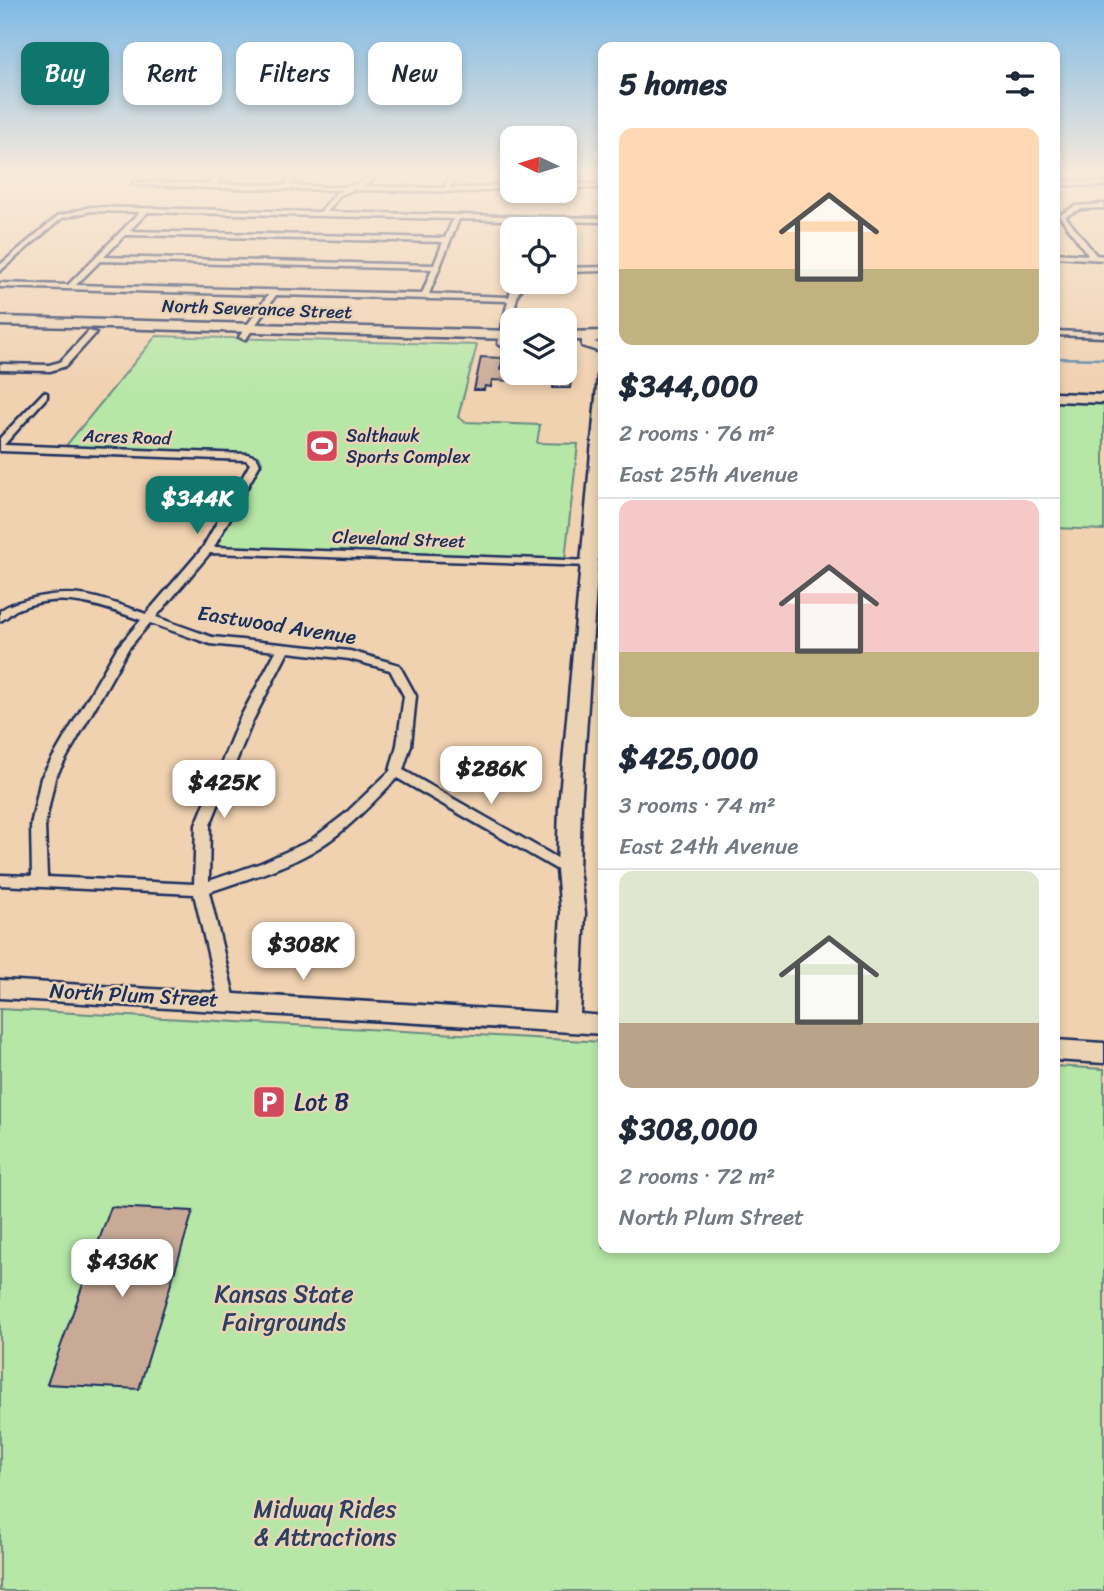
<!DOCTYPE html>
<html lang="en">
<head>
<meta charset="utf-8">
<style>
	body { margin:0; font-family:Sriracha,sans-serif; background:#f2f2f3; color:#1f2937; height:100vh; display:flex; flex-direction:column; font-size:26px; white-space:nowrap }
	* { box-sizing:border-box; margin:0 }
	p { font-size:23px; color:#747a83 }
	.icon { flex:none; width:38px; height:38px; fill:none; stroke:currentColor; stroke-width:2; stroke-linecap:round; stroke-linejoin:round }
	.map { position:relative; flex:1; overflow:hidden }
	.side { position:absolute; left:598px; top:42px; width:462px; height:1211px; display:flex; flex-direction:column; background:#fff; border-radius:14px; box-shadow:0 4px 10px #0003 }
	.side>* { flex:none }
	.guide { position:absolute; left:21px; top:42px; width:472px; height:63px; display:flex; gap:14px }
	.needle { width:46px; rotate:274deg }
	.buttons { position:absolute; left:500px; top:126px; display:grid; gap:14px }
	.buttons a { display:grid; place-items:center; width:77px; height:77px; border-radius:14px; background:#fff; box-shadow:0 4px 10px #0003; font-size:35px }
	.price { position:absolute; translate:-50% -60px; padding:0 16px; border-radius:14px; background:#fff; color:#222; font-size:23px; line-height:46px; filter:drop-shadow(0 2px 4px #0008) }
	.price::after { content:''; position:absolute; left:50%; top:42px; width:21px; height:16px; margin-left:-10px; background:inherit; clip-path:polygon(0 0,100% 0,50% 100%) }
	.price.current { background:#0f766e; color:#fff }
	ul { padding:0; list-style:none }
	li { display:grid; align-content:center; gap:14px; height:371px; padding:0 21px }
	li+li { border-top:2px solid #e0e1e3 }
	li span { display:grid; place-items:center; height:217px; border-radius:14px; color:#555 }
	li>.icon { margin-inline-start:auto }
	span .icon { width:126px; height:126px; fill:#fffc; stroke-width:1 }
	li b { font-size:30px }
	h2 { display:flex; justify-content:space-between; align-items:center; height:84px; padding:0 21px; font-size:30px }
	.pill { padding:0 24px; border-radius:14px; background:#fff; box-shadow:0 4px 10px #0003; font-size:24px; line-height:63px }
	.pill.current { background:#0f766e; color:#fff }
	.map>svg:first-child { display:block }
</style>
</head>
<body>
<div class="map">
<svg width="1104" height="1591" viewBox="0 0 1104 1591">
	<rect width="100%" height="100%" fill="#f0d1b0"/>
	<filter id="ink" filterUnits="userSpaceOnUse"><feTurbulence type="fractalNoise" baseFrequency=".0143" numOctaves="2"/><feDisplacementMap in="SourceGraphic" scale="14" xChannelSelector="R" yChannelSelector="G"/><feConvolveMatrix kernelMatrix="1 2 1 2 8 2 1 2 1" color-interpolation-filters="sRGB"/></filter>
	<g filter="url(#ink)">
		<path fill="#b6e7a7" stroke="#688b82" stroke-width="2" d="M156,336L477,345L458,417L465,422L540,425L537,443L578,444L565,559L219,547L217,543L262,462L260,457L244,454L64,448Z
			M1055,402L1104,403V530L1055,528Z
			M0,1009L604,1042V1248H1055V1066L1104,1069V1591H0Z"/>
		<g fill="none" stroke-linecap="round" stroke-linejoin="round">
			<path stroke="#5887ac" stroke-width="2.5" d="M0,326L232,332
				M255,333L491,339
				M565,342H575
				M1055,358L1104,359"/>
		</g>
		<path fill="#c8aa97" stroke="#1b2f5e" stroke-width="2" d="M481,357L503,358L500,369H513V381L492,380L491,387L485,386L484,390H474Z
			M555,373H572L570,388H553Z
			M111,1207L193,1211L139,1389L47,1384Z"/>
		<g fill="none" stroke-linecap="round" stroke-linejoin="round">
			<defs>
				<path id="street" d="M221,172H227L217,184L285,185L295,172H301L291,185C315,185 357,195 372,172H378L371,182L362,186L444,188L452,172H458L450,188H472L513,183V187L472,192L353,190L340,195L327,212L604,218V222L459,219L429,294L509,297L511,290L520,282H528L518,293L506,344L502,346L498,344L508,301L276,295L246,339H243L239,337L268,295L0,287V283L68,285L140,212L91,211L62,218L0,271V265L58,216L91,207L320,212L336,193L343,190L211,188L132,184L135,182L210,183ZM148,212L453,219L445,238L129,231ZM125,235L443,242L434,265L104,257ZM100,261L432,269L422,294L76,285Z
					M1055,181L1104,182V186L1055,185Z
					M565,184H604V188H565Z
					M1104,204V208L1081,209L1065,216L1096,255L1104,256V260L1055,257V253L1088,255L1059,215L1076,206Z
					M604,267V271L565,272V268Z
					M89,331L96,333L66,366L50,371L0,370V364L49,365L60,362Z
					M1055,331L1104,333V337L1055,335Z
					M44,392L47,393V397L4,445L247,454L256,457L260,464L214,547L593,561L595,563L589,566L210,553L156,617L212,637L350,651L399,665L416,696L411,745L403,770L573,867L575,870L573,873H563L397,778C373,802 349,829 320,847C287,868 246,879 209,892L235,1000L233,1004L227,1006L221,1004L219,1000L194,894L0,885V875L32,876L31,825L41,778L117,648L141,620C98,605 63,591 18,609C11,612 7,618 0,621V611C9,604 18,602 30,599C77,587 102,599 146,614L202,549L250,464L246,460L0,451V438ZM150,623L210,644L276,651L239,720L196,825L194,884L47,877L45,825L55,778L128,649ZM288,652L349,659L390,670L404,696L397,745L390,771L345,814L310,841L261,863L209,881L210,825L253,720Z"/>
				<path id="secondary" d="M0,317L513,331V339L0,325Z
					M604,331V339L594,342L604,345V353L582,346V340H565V332Z
					M604,371V472L581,807L579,870L585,913L580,1014L604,1016V1034L0,998V980L555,1013L561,913L557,870L559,807L598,375Z
					M1055,393L1104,395V403L1055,401Z
					M1055,1040L1104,1043V1063L1055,1060Z"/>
			</defs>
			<use href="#street" stroke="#1b2f5e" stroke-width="5"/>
			<use href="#secondary" stroke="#1b2f5e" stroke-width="5"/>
			<use href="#street" fill="#ecd3b4" fill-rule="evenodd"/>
			<use href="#secondary" fill="#ecd3b4" fill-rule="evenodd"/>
		</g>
	</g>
	<linearGradient id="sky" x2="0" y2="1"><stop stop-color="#7ebae5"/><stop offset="0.44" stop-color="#f8eadb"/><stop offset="1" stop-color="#f8eadb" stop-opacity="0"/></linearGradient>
	<rect width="1104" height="395" fill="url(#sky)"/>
	<defs>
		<symbol id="stadium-square" viewBox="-11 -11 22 22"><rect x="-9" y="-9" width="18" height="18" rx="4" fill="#d1495b" stroke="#ecd3b4"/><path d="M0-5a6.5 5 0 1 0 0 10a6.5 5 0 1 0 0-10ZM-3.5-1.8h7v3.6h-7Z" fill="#fff"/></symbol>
		<symbol id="parking-square" viewBox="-11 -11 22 22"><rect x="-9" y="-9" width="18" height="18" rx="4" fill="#d1495b" stroke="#ecd3b4"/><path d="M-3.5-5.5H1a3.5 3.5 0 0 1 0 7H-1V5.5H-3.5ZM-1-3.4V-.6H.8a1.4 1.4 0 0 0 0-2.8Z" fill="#fff"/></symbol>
	</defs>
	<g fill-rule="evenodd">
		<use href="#stadium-square" x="303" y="427" width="38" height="38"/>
		<use href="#parking-square" x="250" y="1083" width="38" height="38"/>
	</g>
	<g text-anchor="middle" stroke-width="5" stroke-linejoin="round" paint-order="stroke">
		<g font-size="18" fill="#1b2f5e" stroke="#ecd3b4">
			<text transform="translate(257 309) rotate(2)" y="6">North Severance Street</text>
			<text transform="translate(127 437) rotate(2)" y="6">Acres Road</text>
			<text transform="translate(399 539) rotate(2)" y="6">Cleveland Street</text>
		</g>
		<g font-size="18" fill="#1b2f5e" stroke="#ecd3b4" text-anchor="start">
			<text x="346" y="442">Salthawk<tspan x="346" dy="21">Sports Complex</tspan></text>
		</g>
		<g font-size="21" fill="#1b2f5e" stroke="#ecd3b4">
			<text transform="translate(277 625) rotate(9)" y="7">Eastwood Avenue</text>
			<text transform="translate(134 995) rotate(3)" y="7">North Plum Street</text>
		</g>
		<g font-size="24" fill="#1b2f5e" stroke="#ecd3b4" text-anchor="start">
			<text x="294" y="1110">Lot B</text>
		</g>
		<g font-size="24" fill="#2a4165" stroke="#ecd3b4">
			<text x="284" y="1302">Kansas State<tspan x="284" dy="28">Fairgrounds</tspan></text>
			<text x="325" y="1517">Midway Rides<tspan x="325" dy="28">&amp; Attractions</tspan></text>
		</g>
	</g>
</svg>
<div class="buttons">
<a><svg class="needle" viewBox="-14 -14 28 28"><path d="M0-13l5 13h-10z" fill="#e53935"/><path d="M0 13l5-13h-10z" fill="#747a83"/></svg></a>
<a><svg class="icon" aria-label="locate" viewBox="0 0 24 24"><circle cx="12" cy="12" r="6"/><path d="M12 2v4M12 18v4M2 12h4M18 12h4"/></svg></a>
<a><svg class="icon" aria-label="layers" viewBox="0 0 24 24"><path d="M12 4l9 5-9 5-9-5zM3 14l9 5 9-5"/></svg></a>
</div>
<b class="price current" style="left:197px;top:536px">$344K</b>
<b class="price" style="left:491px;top:806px">$286K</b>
<b class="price" style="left:224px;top:820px">$425K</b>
<b class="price" style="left:303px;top:982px">$308K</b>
<b class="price" style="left:122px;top:1299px">$436K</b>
<div class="guide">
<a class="pill current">Buy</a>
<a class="pill">Rent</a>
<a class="pill">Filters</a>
<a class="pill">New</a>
</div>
<section class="side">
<h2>5 homes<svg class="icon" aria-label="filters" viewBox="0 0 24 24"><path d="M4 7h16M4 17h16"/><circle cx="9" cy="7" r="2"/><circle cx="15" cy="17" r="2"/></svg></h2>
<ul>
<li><span style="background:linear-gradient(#ffd9b3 65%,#c2b280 0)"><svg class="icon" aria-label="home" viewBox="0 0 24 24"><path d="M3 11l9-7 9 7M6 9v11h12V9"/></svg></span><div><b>$344,000</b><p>2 rooms · 76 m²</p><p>East 25th Avenue</p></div></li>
<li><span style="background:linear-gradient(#f6c9c9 70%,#c2b280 0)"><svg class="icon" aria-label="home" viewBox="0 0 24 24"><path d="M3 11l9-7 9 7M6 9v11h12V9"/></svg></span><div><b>$425,000</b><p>3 rooms · 74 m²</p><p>East 24th Avenue</p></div></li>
<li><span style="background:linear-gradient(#dfe7d0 70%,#b9a48a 0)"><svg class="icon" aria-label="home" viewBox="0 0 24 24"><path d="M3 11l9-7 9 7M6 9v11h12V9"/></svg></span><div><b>$308,000</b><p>2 rooms · 72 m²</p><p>North Plum Street</p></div></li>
</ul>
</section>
</div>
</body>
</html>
